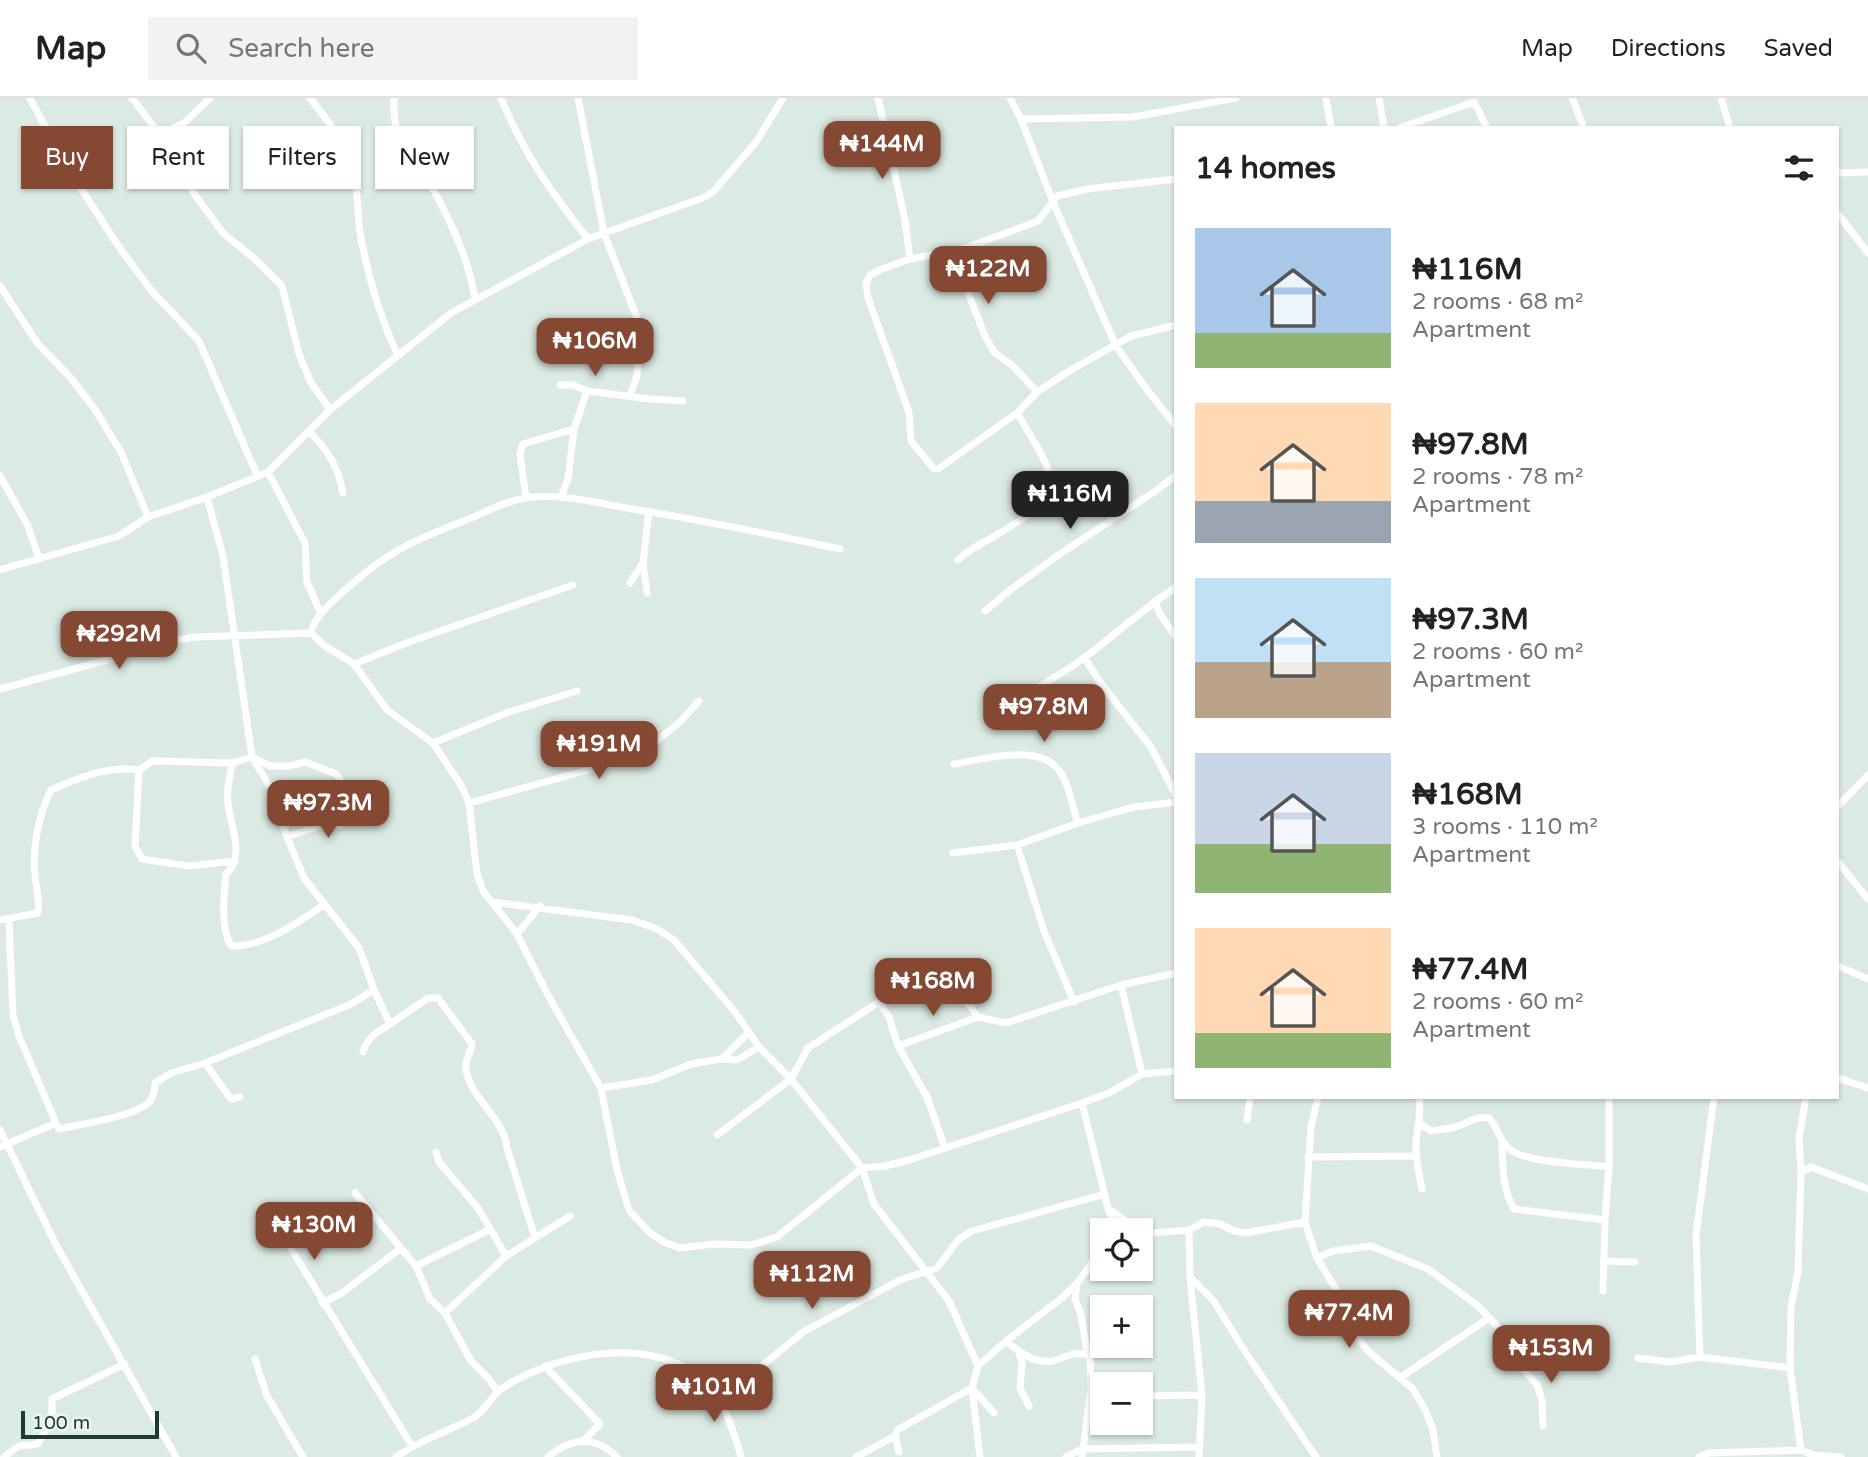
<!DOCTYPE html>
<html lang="en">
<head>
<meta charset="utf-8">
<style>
	body { margin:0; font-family:"Varela Round",sans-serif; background:#f2f2f2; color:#222; height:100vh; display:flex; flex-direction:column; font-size:26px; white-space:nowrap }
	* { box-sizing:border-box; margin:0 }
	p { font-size:23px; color:#767676 }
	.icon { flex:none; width:38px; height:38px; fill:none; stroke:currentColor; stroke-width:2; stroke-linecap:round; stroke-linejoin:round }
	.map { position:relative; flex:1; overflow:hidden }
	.details { position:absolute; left:1174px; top:28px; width:665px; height:973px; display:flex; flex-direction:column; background:#fff; border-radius:0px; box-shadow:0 2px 5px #0004 }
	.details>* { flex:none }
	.top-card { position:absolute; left:21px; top:28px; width:665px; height:63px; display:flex; gap:14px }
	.tools { position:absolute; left:1090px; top:1120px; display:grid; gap:14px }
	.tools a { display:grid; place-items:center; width:63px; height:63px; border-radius:0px; background:#fff; box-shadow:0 2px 5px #0004; font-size:35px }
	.scale { position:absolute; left:21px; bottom:18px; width:138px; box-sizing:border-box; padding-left:7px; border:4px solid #1d3a33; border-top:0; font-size:19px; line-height:24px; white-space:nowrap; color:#1d3a33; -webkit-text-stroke:5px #ecf7f2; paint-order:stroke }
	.price { position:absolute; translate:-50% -60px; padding:0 16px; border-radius:14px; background:#854832; color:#fff; font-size:23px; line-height:46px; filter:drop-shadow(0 2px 4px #0008) }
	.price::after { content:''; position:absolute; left:50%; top:42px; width:21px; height:16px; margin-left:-10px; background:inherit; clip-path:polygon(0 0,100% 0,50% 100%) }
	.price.active { background:#222; color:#fff }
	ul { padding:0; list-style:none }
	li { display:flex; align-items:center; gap:21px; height:175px; padding:0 21px }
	li span { display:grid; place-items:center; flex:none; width:196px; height:140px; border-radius:0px; color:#555 }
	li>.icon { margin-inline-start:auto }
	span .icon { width:84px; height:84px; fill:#fffc; stroke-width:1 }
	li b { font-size:30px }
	h2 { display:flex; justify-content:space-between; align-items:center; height:84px; padding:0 21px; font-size:30px }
	.tag { padding:0 24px; border-radius:0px; background:#fff; box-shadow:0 2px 5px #0004; font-size:24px; line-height:63px }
	.tag.active { background:#854832; color:#fff }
	header { display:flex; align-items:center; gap:42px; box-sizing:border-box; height:98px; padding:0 35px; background:#fff; border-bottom:2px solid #e0e0e0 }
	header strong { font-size:33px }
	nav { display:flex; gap:38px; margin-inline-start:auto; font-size:24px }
	.search { width:490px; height:63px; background:#f2f2f2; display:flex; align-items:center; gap:18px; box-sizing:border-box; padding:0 24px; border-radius:0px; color:#767676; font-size:26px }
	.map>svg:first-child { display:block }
</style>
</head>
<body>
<header>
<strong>Map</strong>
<div class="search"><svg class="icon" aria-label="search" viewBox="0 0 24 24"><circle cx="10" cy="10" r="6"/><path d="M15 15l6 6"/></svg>Search here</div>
<nav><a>Map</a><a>Directions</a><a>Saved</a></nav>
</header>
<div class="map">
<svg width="1868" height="1359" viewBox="0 0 1868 1359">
	<rect width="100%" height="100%" fill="#dceae4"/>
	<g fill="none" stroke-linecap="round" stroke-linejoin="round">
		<path stroke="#fff" stroke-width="7" d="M30,0L65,66L119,149L151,192L199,243L257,377
			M132,0L160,37L195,97L223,135L256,162L282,188L299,256L310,283L330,312
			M310,0C324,19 340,37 349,59C359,82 356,109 360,134C367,176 380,219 398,258
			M394,0C394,15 394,34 404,47C411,56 417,62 423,72C445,113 468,155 475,201
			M501,0C522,53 553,97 588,141
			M578,0L604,135L640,228L637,278L630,297
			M878,0L905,122L910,161
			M1010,0L1021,21L1053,104L1116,248L1148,293L1176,328
			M1326,0L1331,30
			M1379,0L1384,30
			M1721,0L1730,30
			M1573,2L1584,30
			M1021,21L1133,19L1236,0
			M1399,30L1474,4L1487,30
			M160,37L184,25L210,0
			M1838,75L1868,74
			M1176,81L1087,91L1057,98L1038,123L960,152L910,161L882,171L870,177L866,186L868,200L909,314L911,343L934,371H938L1017,315L1037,294L1066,275L1131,238L1176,227
			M1838,116L1868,155
			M960,152L965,187L985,238L994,254L1013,268L1037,294
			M0,188L38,246L70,279L94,310L121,354L148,419
			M560,287H573L587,293L650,301L683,303
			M309,334C328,351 338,369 343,395
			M268,374L305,445L307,484L321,516
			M0,378L27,426L39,460
			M207,399L223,458L252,659L270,689L287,739L304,780L359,850L374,892L390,926L428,900H438L472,946C471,954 464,964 466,972C471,1001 504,1020 507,1050L535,1140L570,1118
			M561,399L568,381L574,331L587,293
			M526,400L520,356L523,346L574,331
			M958,462C967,452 983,445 995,438C1071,393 1059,385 1017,315
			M0,472L119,438L148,419L207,399L268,374L330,312L451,215L588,141L705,99L713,94L756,44L783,0
			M630,485L643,465
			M647,495L643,465L649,413
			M1155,503L1160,516L1176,539
			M985,513L1010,492L1060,456L1157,392L1176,377
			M311,535C314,515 349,489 364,476C395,449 433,435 471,420C489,412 507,403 526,400C559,395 594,404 626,410C698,421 769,436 840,451
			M1084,559L1102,587L1151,649L1176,698
			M354,566L409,544L573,487
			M0,591L111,561L157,545L196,539L311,535L325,548L354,566L387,612L433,645L462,689L469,705L477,776L483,793L517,836L550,901L601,990L617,1072L629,1112L649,1134L664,1144L680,1150L714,1146L751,1147L777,1139L862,1070L885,1068L909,1062L1082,1005L1109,995L1142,976L1176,973
			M987,617C1020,599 1054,582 1085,559C1116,536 1144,510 1176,489
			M433,645L509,614L577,593
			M232,665C230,678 226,692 228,705C230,727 246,759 226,776C224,797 220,829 231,848C264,849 299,824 325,806
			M954,666C982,662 1034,646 1056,669C1069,682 1072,708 1078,725
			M139,672L135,748L142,761L189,768L235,763
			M469,705L588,672L655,644L680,624L699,603
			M1838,708L1868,677
			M1017,747L1044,833L1074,904
			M953,755L1017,747L1078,725L1134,709L1176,704
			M1838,764L1868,801
			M493,804L632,822L657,831L674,842L735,914L759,949L791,981L862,1070L874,1106L949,1203L978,1268
			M9,821L13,917L19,938L56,1025
			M0,822L38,815C40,801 36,789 35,776C32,750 39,716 51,692C78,680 109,667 139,672L153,663L232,665L252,659L270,668H289L305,664L336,676L352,697L355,706L353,716L340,727L319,728L287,739
			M517,836L540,808
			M1838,868L1868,881
			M1121,887L1142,976
			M963,899L978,919L1006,925L1121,887L1176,875
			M898,948L978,919
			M363,954C367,939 378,934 390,926
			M722,961L749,934
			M205,965L231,1001L240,999
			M1838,980L1868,990
			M601,990L652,982L691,966L721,961L737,962L759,949
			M1318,999L1311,1029L1305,1124L1317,1160L1337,1193L1353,1235L1369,1254L1412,1290L1425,1311L1433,1332L1437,1359
			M1419,999C1422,1017 1417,1028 1416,1045C1415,1061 1419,1075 1422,1091
			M1082,1005L1108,1110L1114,1126L1119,1132
			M1247,1022L1250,999
			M1421,1026L1431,1033C1440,1031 1452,1031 1461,1027C1472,1023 1476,1018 1489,1020C1498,1029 1499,1044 1511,1052C1529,1065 1585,1066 1609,1069V999
			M0,1032L56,1147L176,1359
			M717,1037L791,981L808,950L879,904L889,919L898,948L927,999L945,1050
			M1502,1044C1503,1067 1502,1091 1514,1111L1605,1122
			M0,1049L56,1025L59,1031C81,1026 131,1019 147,1006C154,1001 155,993 155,985L171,975L205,965L349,907L374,892
			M436,1054L439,1064L478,1110L506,1158
			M1308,1059L1416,1058
			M1801,1074L1811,1069L1868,1091
			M355,1095L416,1168L430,1201L445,1215L471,1263L488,1280L498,1294
			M1109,1111L1139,1132
			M1189,1132L1190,1180L1202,1297L1199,1359
			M282,1136L412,1348
			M1141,1136L1189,1132L1204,1124L1220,1126L1234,1133L1246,1135L1305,1124
			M1317,1160L1333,1153L1371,1148L1428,1171L1478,1208L1512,1244L1516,1262L1537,1287L1542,1302L1543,1328
			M1603,1163L1635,1164
			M416,1168L489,1132
			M1191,1180L1213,1202L1246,1255L1316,1359
			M1077,1185L1075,1201L1081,1217L1086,1248L1090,1257L1091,1291L1082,1359
			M1603,1193L1605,1122L1609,1069
			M322,1205L342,1195L401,1150
			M445,1215L506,1158L535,1140
			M1006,1243C1018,1253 1034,1266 1052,1263C1070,1259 1067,1253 1090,1257
			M1019,1255L1022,1265L1020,1290L1029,1308
			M1700,1259L1696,1137L1714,999
			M1638,1260L1670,1264L1700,1259L1790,1270
			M255,1261L267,1298L303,1359
			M545,1268L600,1326L584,1342
			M1401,1279L1489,1220
			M1091,1291L1102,1292
			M715,1295L736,1289L803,1234L900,1182L937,1170L959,1141L972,1133L1105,1096
			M1141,1298L1202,1297
			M994,1315L972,1290L978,1268L1006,1243L1063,1199L1077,1185L1102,1151
			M1801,1352L1790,1270L1791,1210L1798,1173L1801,1074L1799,1040L1806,999
			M899,1354L895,1338L897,1332L972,1290L980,1359
			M4,1359L19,1348L38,1346L52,1319V1301L125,1266
			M396,1359C420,1342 447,1334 473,1320C483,1315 489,1302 498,1294C503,1289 510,1285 516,1282C574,1251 668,1236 715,1295C725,1308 737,1343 741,1359
			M548,1359C572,1339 594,1337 617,1359
			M856,1359L895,1338
			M1066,1359L1082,1351L1199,1349
			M1699,1359L1708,1355L1801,1352L1813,1357L1841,1359"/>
	</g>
</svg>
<div class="tools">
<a><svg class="icon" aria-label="locate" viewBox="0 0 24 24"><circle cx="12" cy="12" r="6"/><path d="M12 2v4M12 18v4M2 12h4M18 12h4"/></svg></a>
<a>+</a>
<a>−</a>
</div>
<div class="scale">100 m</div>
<b class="price" style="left:882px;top:83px">₦144M</b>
<b class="price" style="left:988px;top:208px">₦122M</b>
<b class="price" style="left:595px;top:280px">₦106M</b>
<b class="price active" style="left:1070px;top:433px">₦116M</b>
<b class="price" style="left:119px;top:573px">₦292M</b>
<b class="price" style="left:1044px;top:646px">₦97.8M</b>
<b class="price" style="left:599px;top:683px">₦191M</b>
<b class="price" style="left:328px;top:742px">₦97.3M</b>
<b class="price" style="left:933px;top:920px">₦168M</b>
<b class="price" style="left:314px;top:1164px">₦130M</b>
<b class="price" style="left:812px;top:1213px">₦112M</b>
<b class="price" style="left:1349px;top:1252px">₦77.4M</b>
<b class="price" style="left:1551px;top:1287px">₦153M</b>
<b class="price" style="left:714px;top:1326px">₦101M</b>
<div class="top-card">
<a class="tag active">Buy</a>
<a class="tag">Rent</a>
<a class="tag">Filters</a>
<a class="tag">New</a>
</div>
<section class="details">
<h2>14 homes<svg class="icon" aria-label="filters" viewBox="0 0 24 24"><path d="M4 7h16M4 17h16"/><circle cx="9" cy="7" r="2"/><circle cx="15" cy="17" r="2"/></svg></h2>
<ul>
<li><span style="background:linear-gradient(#a9c7e8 75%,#8fb573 0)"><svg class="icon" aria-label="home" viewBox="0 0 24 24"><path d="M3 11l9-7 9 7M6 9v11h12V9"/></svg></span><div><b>₦116M</b><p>2 rooms · 68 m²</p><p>Apartment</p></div></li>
<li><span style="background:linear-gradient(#ffd9b3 70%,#9aa5b1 0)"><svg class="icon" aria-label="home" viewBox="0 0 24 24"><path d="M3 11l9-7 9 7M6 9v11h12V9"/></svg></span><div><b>₦97.8M</b><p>2 rooms · 78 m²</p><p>Apartment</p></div></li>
<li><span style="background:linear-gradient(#bfe0f5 60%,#b9a48a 0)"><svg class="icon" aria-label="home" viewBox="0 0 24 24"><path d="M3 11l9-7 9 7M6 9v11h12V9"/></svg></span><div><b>₦97.3M</b><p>2 rooms · 60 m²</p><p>Apartment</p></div></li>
<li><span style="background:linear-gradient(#c9d6e8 65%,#8fb573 0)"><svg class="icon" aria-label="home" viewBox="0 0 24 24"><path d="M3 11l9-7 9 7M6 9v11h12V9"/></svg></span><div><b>₦168M</b><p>3 rooms · 110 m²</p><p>Apartment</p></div></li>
<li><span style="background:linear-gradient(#ffd9b3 75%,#8fb573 0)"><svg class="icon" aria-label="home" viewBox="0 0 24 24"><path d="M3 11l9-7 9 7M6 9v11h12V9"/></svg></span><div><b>₦77.4M</b><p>2 rooms · 60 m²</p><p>Apartment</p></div></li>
</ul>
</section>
</div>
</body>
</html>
